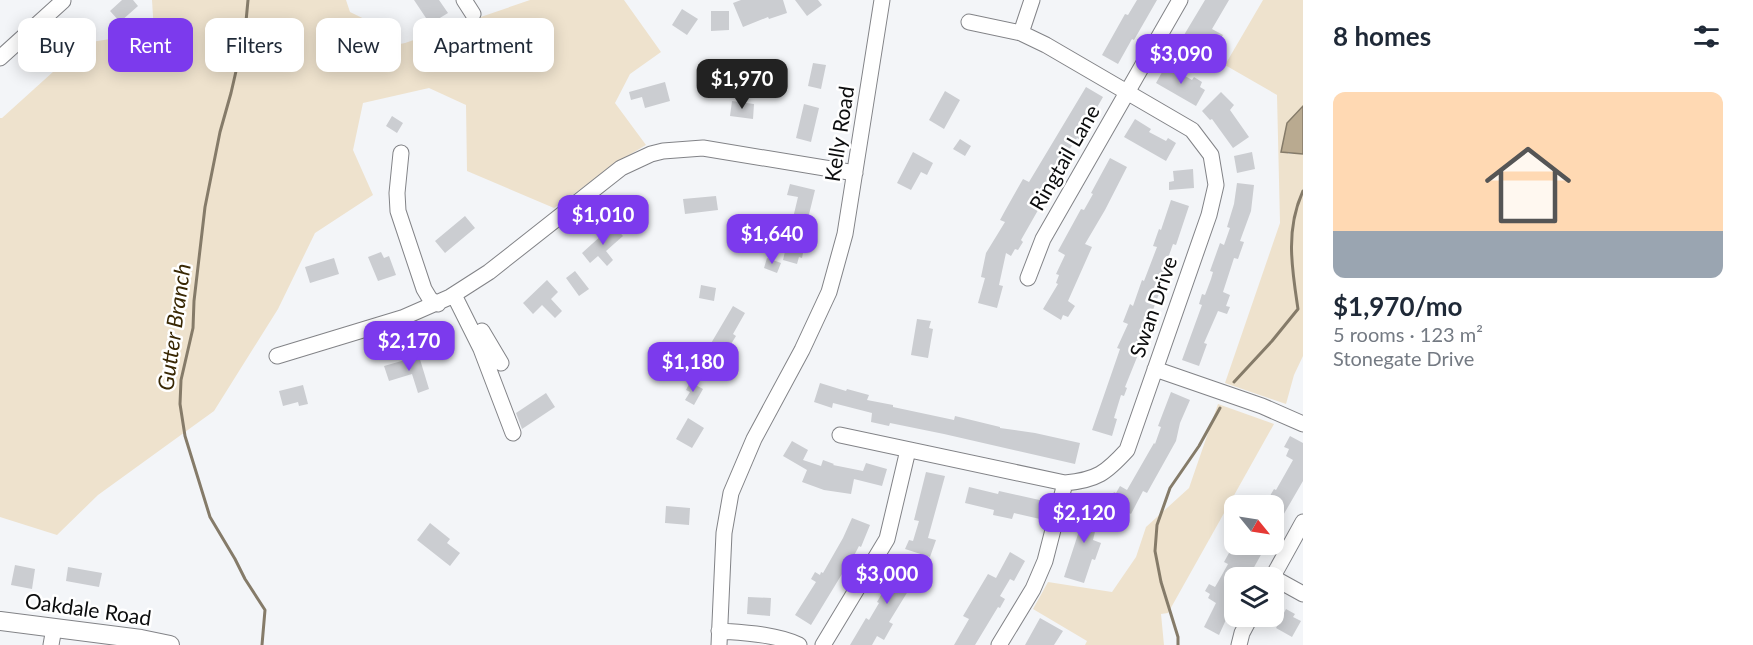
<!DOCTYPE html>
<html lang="en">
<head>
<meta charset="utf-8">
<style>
	body { margin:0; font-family:Lato,sans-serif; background:#f2f2f3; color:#1f2937; height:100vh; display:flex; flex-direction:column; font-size:22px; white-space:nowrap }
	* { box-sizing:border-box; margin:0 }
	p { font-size:20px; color:#747a83 }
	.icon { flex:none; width:33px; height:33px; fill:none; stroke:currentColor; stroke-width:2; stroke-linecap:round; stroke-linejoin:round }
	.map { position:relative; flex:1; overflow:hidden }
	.details { display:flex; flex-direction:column; background:#fff; width:450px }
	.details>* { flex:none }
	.banner { position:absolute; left:18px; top:18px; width:570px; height:54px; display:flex; gap:12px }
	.needle { width:39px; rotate:120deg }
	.tools { position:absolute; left:1224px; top:495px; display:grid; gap:12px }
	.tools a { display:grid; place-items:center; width:60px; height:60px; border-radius:12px; background:#fff; box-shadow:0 3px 15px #0003; font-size:30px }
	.price { position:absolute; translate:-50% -51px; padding:0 14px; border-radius:12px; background:#7c3aed; color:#fff; font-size:20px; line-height:39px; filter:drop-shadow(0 2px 3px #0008) }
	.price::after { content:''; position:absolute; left:50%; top:36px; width:18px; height:14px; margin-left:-9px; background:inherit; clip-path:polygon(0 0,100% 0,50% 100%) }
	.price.active { background:#222; color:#fff }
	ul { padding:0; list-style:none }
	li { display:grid; align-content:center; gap:12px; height:318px; padding:0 30px }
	li span { display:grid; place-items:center; height:186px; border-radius:12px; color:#555 }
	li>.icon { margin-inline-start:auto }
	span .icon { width:108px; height:108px; fill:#fffc; stroke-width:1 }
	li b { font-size:26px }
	h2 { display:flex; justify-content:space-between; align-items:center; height:72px; padding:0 30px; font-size:26px }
	.pill { padding:0 21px; border-radius:12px; background:#fff; box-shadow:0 3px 15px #0003; font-size:21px; line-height:54px }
	.pill.active { background:#7c3aed; color:#fff }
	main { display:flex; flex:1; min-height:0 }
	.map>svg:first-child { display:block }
</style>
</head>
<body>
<main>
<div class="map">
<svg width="1303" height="645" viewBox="0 0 1303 645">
	<rect width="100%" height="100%" fill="#f3f5f8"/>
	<path fill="#eee2cd" d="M152,0H346L350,12L387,30L395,45L405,43L530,0H624L661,52L630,74L615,103L646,145L624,158L554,208L467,171L466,105L429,88L363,103L353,150L373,195L315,233L278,309L214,411L98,495L57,535L0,517V118H2L85,43L154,32Z
		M1263,0H1303V106L1287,123L1288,154H1303V356L1294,375L1286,404L1225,383L1280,223L1277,95L1225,65Z
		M1218,404L1274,424L1168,613L1161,614L1164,645H1085L1087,641L1033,609L1048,582L1112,592L1136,557L1146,527L1189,488Z"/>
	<path fill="#b9aa90" stroke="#857b69" stroke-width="1.5" d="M1303,106V154L1281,152L1287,123Z"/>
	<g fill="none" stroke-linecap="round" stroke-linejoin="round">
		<path stroke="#857b69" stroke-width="3" d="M248,0L245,32L231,93L220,132L205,207L194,301L193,328L181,380L180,404L185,436L210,517L235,559L245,579L265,610L262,645
			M1234,382L1272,341L1298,309C1292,269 1285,230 1303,191
			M1178,645V637L1161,582L1155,551L1157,525L1170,488L1199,446L1220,408"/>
	</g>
	<path fill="#cbcdd1" d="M122,0H133L138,6L120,22L110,11Z
		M414,0H439L448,13L430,24Z
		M741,0H783L787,13L769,19L768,17L743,27L733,3Z
		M795,0H818L822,5L807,16Z
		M1137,0H1157L1134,40L1132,39L1118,64L1102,55L1125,14L1128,15Z
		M1205,0H1229L1212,29L1223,35L1219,42L1214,39L1208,49L1184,35Z
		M682,9L698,19L687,35L672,25Z
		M711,11H729V30L711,31Z
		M813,63L826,65L821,89L808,86Z
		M1166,65L1192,80L1194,77L1202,82L1200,87L1205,90L1196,106L1156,83Z
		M722,67L725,84L706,87L703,70Z
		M665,82L670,101L645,108L642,97L631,100L629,92Z
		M1086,87L1103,97L1079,139L1077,138L1067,153L1070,154L1021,240L1023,242L1018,250L1015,249L1011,256L1006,253L999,285L1003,286L997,308L978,303L985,278L981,277L986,253L1005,222L1000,220L1006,209L1023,179L1029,182Z
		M945,91L960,100L944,129L929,120Z
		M1221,92L1234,105L1230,110L1249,137L1233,148L1212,119L1210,120L1202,111Z
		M732,101L754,104L753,119L730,116Z
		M804,104L819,108L811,142L796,138Z
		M392,116L403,123L397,133L386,126Z
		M1135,119L1151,129L1149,132L1166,141L1168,138L1176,143L1166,161L1124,137Z
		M960,139L971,146L965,156L953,149Z
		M913,152L933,163L927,175L921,172L911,190L897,183Z
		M1252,152L1255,169L1237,173L1234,156Z
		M1110,158L1127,167L1105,210L1085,244L1092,247L1068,301L1075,306L1068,317L1063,315L1061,320L1043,309L1058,284L1056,283L1059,275L1056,274L1065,255L1058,251L1081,209L1084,210L1093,194L1091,193Z
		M1193,169L1194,188L1169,190V182L1174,181L1173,171Z
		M1237,183L1254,185L1251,211L1240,241L1244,242L1238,259L1234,258L1223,292L1230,295L1226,306L1230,307L1227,314L1218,311L1204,343L1207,344L1199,366L1182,360L1202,305L1199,304L1202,294L1205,295L1211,279L1213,272L1210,271L1220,243L1224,245L1230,228L1227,227L1234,204Z
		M790,184L815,190L801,247L804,248L802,258L799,257L797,264L783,260L798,197L787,195Z
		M716,196L718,210L685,214L683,199Z
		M1171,200L1189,206L1176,245L1173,244L1167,261L1171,262L1142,339L1144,340L1125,387L1127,388L1124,396L1121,395L1114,418L1117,419L1112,436L1092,430L1120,349L1117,348L1128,324L1123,322L1130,304L1133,306L1142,280L1144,281L1157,247L1153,246L1159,229L1161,230Z
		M465,216L475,228L445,253L435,241Z
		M613,225L623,236L606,251L613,260L607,266L598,256L590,263L582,253Z
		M381,252L384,258L389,256L396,275L378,281L368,257Z
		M334,258L339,274L310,283L305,267Z
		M767,258L781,263L777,273L764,268Z
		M575,271L589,289L579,296L566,278Z
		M547,280L558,292L551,299L562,311L555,318L542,305L533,314L523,303Z
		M701,285L716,288L714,301L699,298Z
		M733,306L745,313L733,334L736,336L725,354L710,345Z
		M917,319L931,321L929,328L933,329L928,358L911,355Z
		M419,356L429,389L418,393L412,374L389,381L384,366Z
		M690,382L703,389L694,405L685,400L690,392L686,390Z
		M820,383L846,391L847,389L869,395L867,400L893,405V407L954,420L955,416L1000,427V428L1035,433L1080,443L1075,464L944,434L890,423L889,426L871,422L872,413L833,403L832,408L814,402Z
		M303,385L308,404L299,406L298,402L283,406L279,391Z
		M1171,392L1190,400L1180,423L1176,441L1147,493L1143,491L1131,514L1108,502L1114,492L1116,493L1120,486L1127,490L1154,443L1155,444L1161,427L1158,426Z
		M546,393L555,407L522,429L516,413Z
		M688,418L704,428L692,448L676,439Z
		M1290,436L1303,443V481L1274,531V506H1264L1274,489L1276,490L1293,460L1286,456L1289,449L1284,447Z
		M792,441L808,450L803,460L821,466L823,460L834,464L833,465L863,471L866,463L887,469L882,486L854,479L851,494L824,490L802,482L807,470L783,456Z
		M926,472L945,476L928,538L936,540L930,557L905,549L909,540L913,541L919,521L914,520Z
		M969,487L998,494L999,491L1044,501L1040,519L1014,513L1012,519L993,515L994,510L965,503Z
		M1082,503L1101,507L1093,540L1101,543L1095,560L1092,559L1084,583L1064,577L1081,525H1077Z
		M666,506L690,508L689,525L665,523Z
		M852,518L870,525L861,547L859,546L844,575L842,574L811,625L795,615L816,582L811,579L815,572L820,575L821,572L823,573L843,538Z
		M430,523L450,539L447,543L460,553L450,566L417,540Z
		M1234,544H1267L1248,578H1234V602L1219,635L1204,627L1216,603L1208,598L1210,594L1205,591L1209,584L1215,587L1218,582L1228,564L1224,562Z
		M1010,552L1025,561L1014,581L1010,579L1000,596L1005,599L1000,608L998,607L975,645H954L969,619L963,616L988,574L996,578Z
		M902,559L921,570L889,622L893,624L884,640L877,636L872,645H850L866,618L869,620L879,603L877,602Z
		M15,565L35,569L32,589L11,585Z
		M68,567L102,573L99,587L66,581Z
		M748,597L771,598L770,616L747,614Z
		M1286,609L1295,614L1293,617L1301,621L1292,637L1276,628Z
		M1040,618L1063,631L1054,645H1025Z"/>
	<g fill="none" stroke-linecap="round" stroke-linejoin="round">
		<defs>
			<path id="minor" d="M464,0L473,14
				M1021,33L1032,0
				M0,58L63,1
				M401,153L397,193L398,211L424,289L430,299L438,304
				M1028,278L1043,239L1180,0
				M454,295L481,349L513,433
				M482,331L501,363
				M277,356L402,318L450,297L489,272L621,168L651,154L663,151L703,148L855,173
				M1155,369L1262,406L1303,424
				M840,435L1065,483C1097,480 1106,473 1127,450L1209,215L1216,185L1211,155L1192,130L1046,45L1021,33L969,22
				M1272,578L1303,522
				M1274,578L1303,594
				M719,631C746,633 775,634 799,645
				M51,645L54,628
				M719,645L724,533L731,493L754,439L802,350L829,292L845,234L882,0
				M823,645L887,539L908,450
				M999,645L1033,589L1045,561L1065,483
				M1239,645L1242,633L1251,616"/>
			<path id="major" d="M0,621L141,639L170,645"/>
		</defs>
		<use href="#minor" stroke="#828387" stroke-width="17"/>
		<use href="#major" stroke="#828387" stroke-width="20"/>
		<use href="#minor" stroke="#fff" stroke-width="15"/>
		<use href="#major" stroke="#fff" stroke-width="18"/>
	</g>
	<g text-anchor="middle" stroke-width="5" stroke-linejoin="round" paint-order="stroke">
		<g font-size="21" fill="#0b0c0d" stroke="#fff">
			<text transform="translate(840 134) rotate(-81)" y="7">Kelly Road</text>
			<text transform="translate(1065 158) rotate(-60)" y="7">Ringtail Lane</text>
			<text transform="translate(1154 307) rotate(-71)" y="7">Swan Drive</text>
			<text transform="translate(88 610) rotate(8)" y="7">Oakdale Road</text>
		</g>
		<g font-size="22" font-style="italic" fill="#382703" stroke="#fff">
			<text transform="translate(174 327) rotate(-82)" y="8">Gutter Branch</text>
		</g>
	</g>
</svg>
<div class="tools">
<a><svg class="needle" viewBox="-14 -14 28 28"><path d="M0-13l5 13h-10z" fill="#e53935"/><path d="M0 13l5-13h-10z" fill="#747a83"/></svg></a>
<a><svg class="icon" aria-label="layers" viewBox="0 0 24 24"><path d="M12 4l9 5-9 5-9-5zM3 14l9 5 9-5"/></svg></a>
</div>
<b class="price" style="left:1181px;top:85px">$3,090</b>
<b class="price active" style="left:742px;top:110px">$1,970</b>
<b class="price" style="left:603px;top:246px">$1,010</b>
<b class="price" style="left:772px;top:265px">$1,640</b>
<b class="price" style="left:409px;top:372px">$2,170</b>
<b class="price" style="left:693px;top:393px">$1,180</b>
<b class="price" style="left:1084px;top:544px">$2,120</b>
<b class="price" style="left:887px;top:605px">$3,000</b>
<div class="banner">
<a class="pill">Buy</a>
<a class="pill active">Rent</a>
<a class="pill">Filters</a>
<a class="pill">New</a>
<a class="pill">Apartment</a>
</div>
</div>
<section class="details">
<h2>8 homes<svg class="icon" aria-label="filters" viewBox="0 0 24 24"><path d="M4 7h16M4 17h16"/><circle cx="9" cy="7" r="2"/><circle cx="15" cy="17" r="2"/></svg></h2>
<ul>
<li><span style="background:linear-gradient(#ffd9b3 75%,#9aa5b1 0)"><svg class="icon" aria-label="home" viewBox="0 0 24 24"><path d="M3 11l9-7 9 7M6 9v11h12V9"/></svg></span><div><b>$1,970/mo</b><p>5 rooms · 123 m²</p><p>Stonegate Drive</p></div></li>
</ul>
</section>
</main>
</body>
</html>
